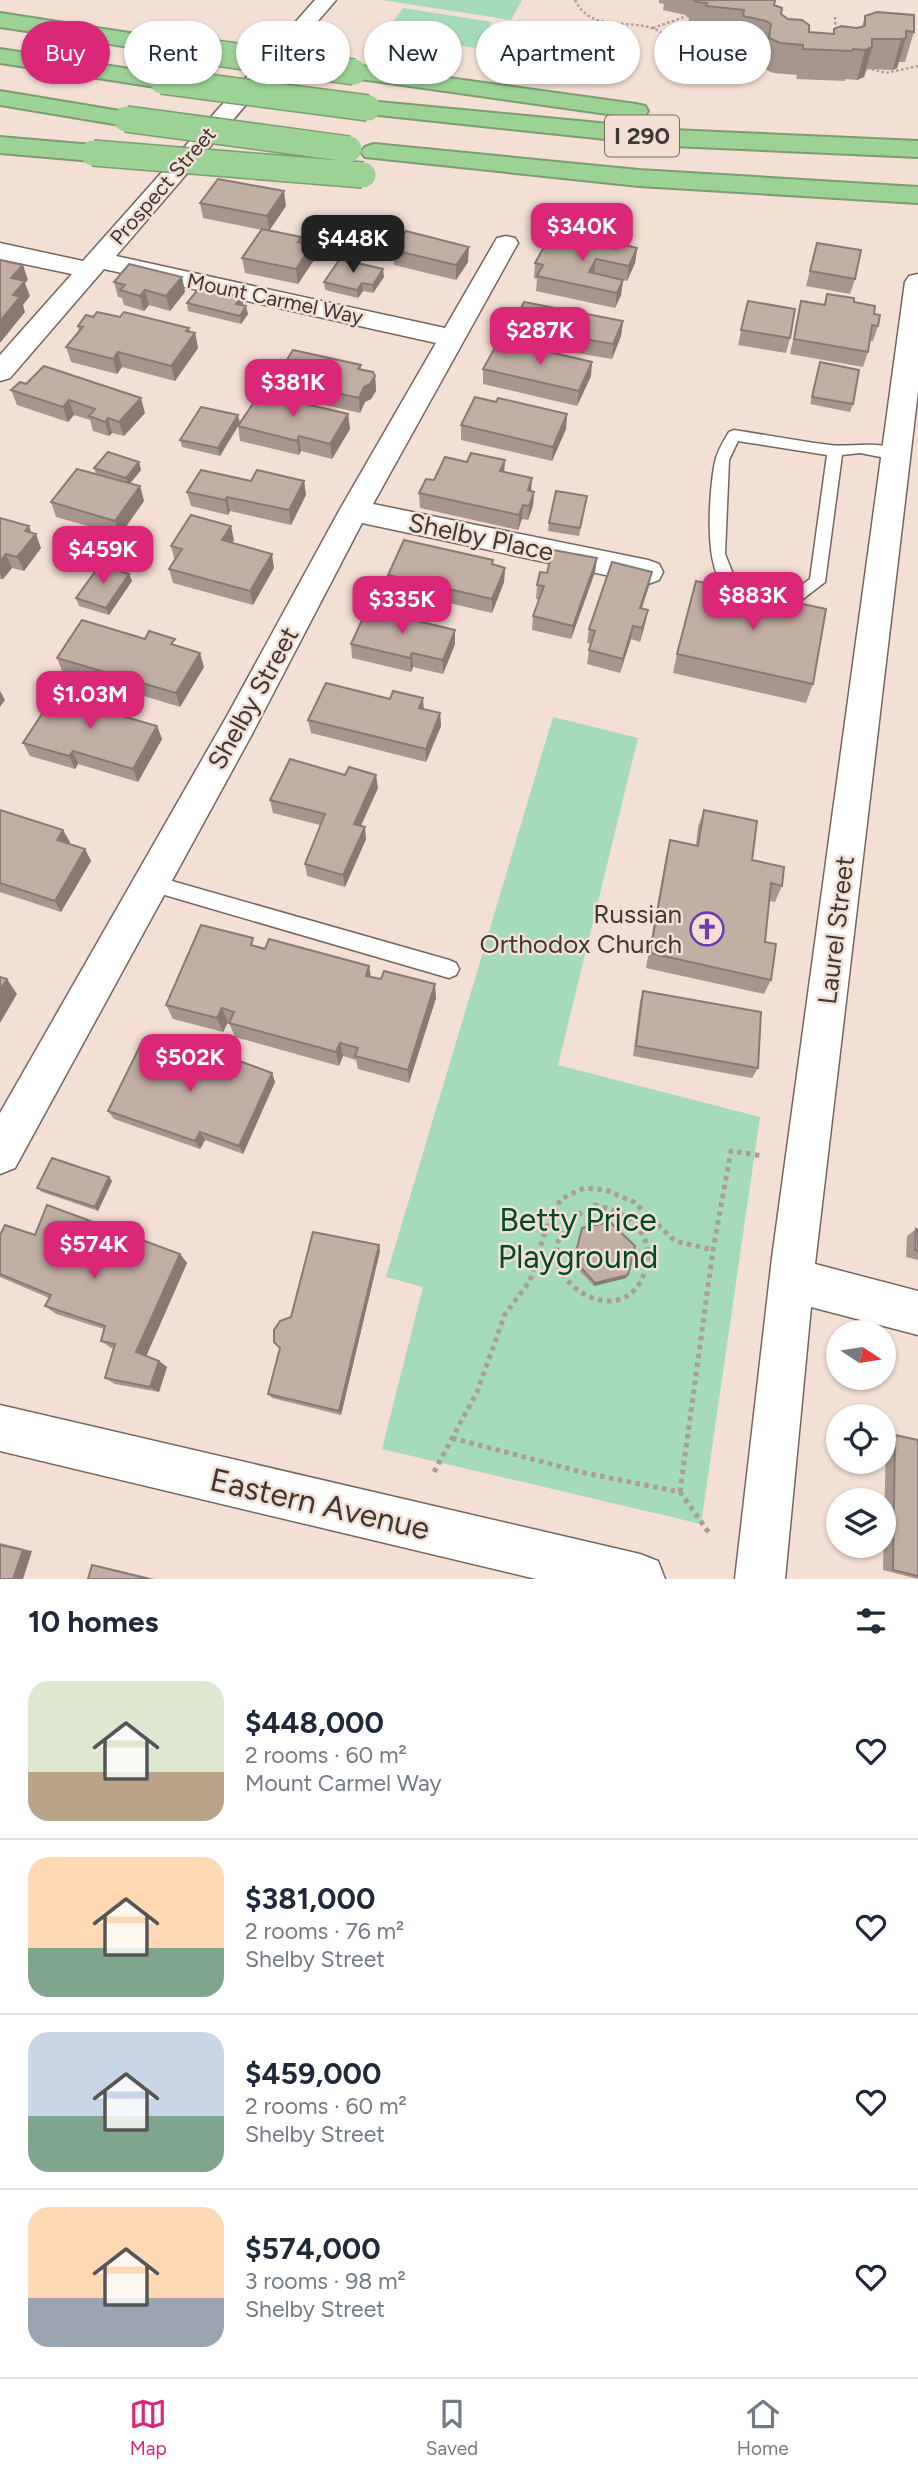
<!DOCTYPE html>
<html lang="en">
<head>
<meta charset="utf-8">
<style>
	body { margin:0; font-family:Figtree,sans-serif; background:#f2f2f3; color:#1f2937; height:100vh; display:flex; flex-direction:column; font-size:26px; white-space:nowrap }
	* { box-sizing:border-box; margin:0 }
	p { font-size:23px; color:#747a83 }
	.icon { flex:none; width:38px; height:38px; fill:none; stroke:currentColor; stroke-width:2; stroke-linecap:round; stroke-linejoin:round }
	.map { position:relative; height:1579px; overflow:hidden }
	.drawer { display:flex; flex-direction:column; background:#fff; flex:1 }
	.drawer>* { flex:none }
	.top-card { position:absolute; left:21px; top:21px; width:877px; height:63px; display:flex; gap:14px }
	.needle { width:46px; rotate:102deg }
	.tools { position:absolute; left:826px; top:1320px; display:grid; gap:14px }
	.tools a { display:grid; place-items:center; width:70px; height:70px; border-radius:50%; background:#fff; box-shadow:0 2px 5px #0004; font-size:35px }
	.price { position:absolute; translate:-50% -60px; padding:0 16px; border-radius:14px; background:#db2777; color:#fff; font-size:23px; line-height:46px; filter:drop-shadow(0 2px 4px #0008) }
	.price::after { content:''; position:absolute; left:50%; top:42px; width:21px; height:16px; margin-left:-10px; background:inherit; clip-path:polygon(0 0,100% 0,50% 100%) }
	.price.selected { background:#222; color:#fff }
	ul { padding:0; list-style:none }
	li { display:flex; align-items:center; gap:21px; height:175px; padding:0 28px }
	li+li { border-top:2px solid #e0e1e3 }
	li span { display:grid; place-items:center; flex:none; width:196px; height:140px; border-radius:21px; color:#555 }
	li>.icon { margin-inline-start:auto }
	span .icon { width:84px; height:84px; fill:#fffc; stroke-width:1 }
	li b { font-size:30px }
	h2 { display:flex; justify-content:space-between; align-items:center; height:84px; padding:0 28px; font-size:30px }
	.tag { padding:0 24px; border-radius:32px; background:#fff; box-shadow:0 2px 5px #0004; font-size:24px; line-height:63px }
	.tag.selected { background:#db2777; color:#fff }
	.tabs { display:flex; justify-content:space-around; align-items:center; height:98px; border-top:2px solid #e0e1e3; background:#fff; font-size:19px; color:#747a83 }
	.tabs a { display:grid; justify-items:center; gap:4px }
	.tabs .selected { color:#db2777 }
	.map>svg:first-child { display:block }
</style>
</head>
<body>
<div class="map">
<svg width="918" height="1579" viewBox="0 0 918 1579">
	<rect width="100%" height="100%" fill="#f3dfd4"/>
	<path fill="#a5daba" d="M381,0H522L511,20Z
		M403,8L492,22L475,48L385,33Z
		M553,717L638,738L558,1065L760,1117L701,1524L382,1449L423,1287L386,1277Z"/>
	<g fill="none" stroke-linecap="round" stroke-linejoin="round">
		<defs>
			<path id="lane" d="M734,430C766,435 798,441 830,445C849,448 889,438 903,455L896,460L860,453L842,455L825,582L799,602L727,584C702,576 710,484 715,462C717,452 724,440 729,432ZM738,441L827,455L810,579L796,589L733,574L725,554L729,460Z
				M151,875L449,960L456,963L459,969L456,975L449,978L151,891L145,889L142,883L145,877Z"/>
			<path id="street" d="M315,0H336L116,256L445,328L497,238L506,236L515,238L518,243L373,504L648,560L659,564L663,572L659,580L648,584L362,523L251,736L15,1168L0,1174V1113L227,716L339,511L436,343L104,269L10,378L0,381V355L72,274L0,259V243L83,261Z
				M918,274V391L815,1264L918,1291V1335L811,1307L785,1579H735L772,1258L905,282L909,276Z
				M0,1405L640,1554L658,1561L665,1579H536L0,1451Z"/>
			<path id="highway" d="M0,13L194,43L202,45L206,50L202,55L194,57L0,27Z
				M0,49L162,74L171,76L174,81L171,86L162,88L0,63Z
				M354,65L636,104L645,106L648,111L645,116L636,118L346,77L342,72L346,67Z
				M0,91L126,112L135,114L138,119L135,124L126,126L0,105Z
				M368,101L672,130L918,141V157L672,146L359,113L356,108L359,103Z
				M0,137L93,145L102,148L106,153L102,158L93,161L0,153Z
				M374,144L639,170L918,187V203L639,186L365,157L361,152L365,147Z"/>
		</defs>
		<use href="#lane" stroke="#77665c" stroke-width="3"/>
		<use href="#street" stroke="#77665c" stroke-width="3"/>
		<use href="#highway" stroke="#7c9c74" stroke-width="4"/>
		<path stroke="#ac9d94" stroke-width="2.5" stroke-dasharray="2.5 2.5" stroke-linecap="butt" d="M575,0C591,32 623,19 652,28C663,31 669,41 679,47C697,58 744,56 765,54
			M835,17L836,34
			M653,28L687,16
			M867,68L886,73L918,66"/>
		<path stroke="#ac9d94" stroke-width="5" stroke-dasharray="4.5 4.5" stroke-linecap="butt" d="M594,1205C627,1211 657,1234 645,1271C621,1349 495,1256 594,1205Z
			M547,1225L560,1231
			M452,1438L585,1473L680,1492L709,1533
			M434,1472L477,1392L505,1314L530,1281L547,1225L561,1199L584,1188L606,1190L634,1202L675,1241L713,1250
			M680,1492L713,1250L731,1151L763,1156"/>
		<use href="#lane" fill="#fff" fill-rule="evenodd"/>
		<use href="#street" fill="#fff" fill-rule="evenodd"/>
		<use href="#highway" fill="#9cd296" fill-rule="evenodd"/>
		<defs>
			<path id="highway-bridge" d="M194,50L354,72
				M162,81L368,108
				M126,119L349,149
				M93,153L363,175"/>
		</defs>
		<use href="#highway-bridge" stroke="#7c9c74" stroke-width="28" stroke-linecap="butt"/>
		<use href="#highway-bridge" stroke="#9cd296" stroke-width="25"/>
	</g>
	<path fill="#a7968d" d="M659,0H775L774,5L781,14L809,32L833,34L834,29L857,28L862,26L865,16L914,32L905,62H899L897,68L893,70L867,69L864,77L857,80L845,79V81L796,79L797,75L773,73L763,68L765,54L760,51L738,46V39L702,36V33L693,32L687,28L689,18L685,15L663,10L664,4L659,3Z
		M200,203L286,206L269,231L301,237L302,243L312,245L314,260L298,284L245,273L242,258L262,230L203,218Z
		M817,243L855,279L850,294L806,286Z
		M551,248L617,249L637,248L635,263L627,281L623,280L621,295L615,308L536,291L537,279L534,278L535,263Z
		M393,250L468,262L456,280L394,265Z
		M182,277L185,292L170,311L149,305L144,311L124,305L122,298L118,297L114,282Z
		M384,277L373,293L363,291L358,298L325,290L324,282Z
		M827,294L854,302L874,314L878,326L873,341H869L868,352L863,367L790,354L801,301L824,304Z
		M748,301L790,338L786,353L738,345Z
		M187,303L243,304V305L248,314L241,324L188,311Z
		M623,321L621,336L612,359L512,342V327Z
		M78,326L189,332L195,333L198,348L175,381L122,367L117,374L71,362L66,347L79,332Z
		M820,362L853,404L850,412L810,404Z
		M361,365V369L375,376L376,391L371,399L365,402L360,413L277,394L275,379Z
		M483,369L591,376L577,406L483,384Z
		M26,384L145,413L124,436L112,433L109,436L93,431L90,420L74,415L68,422L17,405L11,390Z
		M496,402L567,414L566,429L552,461L461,440V425Z
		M348,414L350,429L332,459L301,451L299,455L240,441L238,426L220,456L182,447L180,440L240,423Z
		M139,462L141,470L130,483L140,486L144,501L120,535L56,517L51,502L96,474L94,468Z
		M504,472L531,491L534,492L533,506L528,520L522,519L518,530L420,508L419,493L434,480Z
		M251,481H304L306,495L291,525L230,511L228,515L191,506L187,492Z
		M587,496L579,536L548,531L549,523Z
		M0,518L31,533L41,548L24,571L12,568L3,579H0Z
		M234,540L232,543L274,568L253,605L173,583L169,569L175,561L171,546Z
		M597,558L595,572L571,639L532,630L533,616L539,600L536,599L537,585L547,573Z
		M493,560V565L505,568L504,582L492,613L389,589L388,575Z
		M129,574L132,581L109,615L79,606L76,598Z
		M649,586L642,608L648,610L645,624L640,642L631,639L620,673L587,664L589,650L591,644L587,643L589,629Z
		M455,630V644L443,674L413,667L411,672L352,658L351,644Z
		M145,639L177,646L204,667L180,707L62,671L57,658Z
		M677,654L813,684L806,703L673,673Z
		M424,709L440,713L441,726L426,762L311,733L308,720Z
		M101,710L157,726L162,739L138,782L78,764L75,769L30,756L23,743Z
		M378,788L361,826L366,839L345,887L307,876L305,864L320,825L273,813L270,800Z
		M0,810L70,842L69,844L85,849L91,861L61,912L0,892Z
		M704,810L752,860L782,886L775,902L769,901L765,942L771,980L764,994L646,968L666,856L670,840L696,845L698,827Z
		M256,946L369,966L371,977L436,998L409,1083L358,1069L356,1060L343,1056L339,1066L235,1037L229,1023L228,1022L223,1032L173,1019L166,1005Z
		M643,991L758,1068L752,1078L633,1056L640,1001Z
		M228,1070L272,1073L275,1082L243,1154L205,1140L200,1149L114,1119L108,1111Z
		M109,1177L112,1181L98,1211L42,1192L37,1188Z
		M582,1228L626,1278L594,1286L573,1264Z
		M916,1229L918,1230V1260L906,1257L907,1236Z
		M0,1235H35L180,1254L187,1263L146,1356L159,1361L167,1367L159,1392L115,1384L105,1378L114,1348H111L101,1341L104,1329L56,1314L45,1306L49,1298L0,1277Z
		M380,1251L341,1415L272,1398L268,1394L280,1349L274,1342L291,1317Z
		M895,1435L918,1440V1579L883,1570L886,1438Z
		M0,1543L32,1551L0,1579Z
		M92,1565L100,1566L155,1579H88Z"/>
	<path fill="#887a73" d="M906,38L897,68L893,70L901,39Z
		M872,47L864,77L857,80L865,50Z
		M284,191L286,206L269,231L267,216Z
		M312,245L314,260L298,284L296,269Z
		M469,247L468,262L456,280V265Z
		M637,248L635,263L627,281L629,266Z
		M596,259L594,274L589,272Z
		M23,265L28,280L25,283L30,296L23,305L25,312L0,343V321L13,295L11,278Z
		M383,269L384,277L373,293V285Z
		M182,277L185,292L170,311L166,296Z
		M623,280L621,295L615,308L617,293Z
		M362,283L363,291L358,298L357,290Z
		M145,290L149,305L144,311L140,296Z
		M242,297L243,304L238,312L236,304Z
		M246,306L248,314L241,324L240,316Z
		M623,321L621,336L612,359L613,344Z
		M189,328L191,339L195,333L198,348L175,381L171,366Z
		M118,352L122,367L117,374L113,359Z
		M592,362L591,376L577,406L579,391Z
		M375,376L376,391L371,399L365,402L360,413L359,398L364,387Z
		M141,398L145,413L124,436L119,422Z
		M69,400L74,415L68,422L63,407Z
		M348,414L350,429L332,459L330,444Z
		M567,414L566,429L552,461L553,447Z
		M238,415L240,423L220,456L218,448Z
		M108,418L112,433L109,436L105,422Z
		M299,436L301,451L299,455L297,441Z
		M505,460L504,475L500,471Z
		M139,462L141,470L128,486L126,478Z
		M532,478L531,492L528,490Z
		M304,481L306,495L291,525L289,510Z
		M140,486L144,501L120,535L115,521Z
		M534,492L533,506L528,520L529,506Z
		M227,497L230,511L228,515L225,500Z
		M523,505L522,519L518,530L519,515Z
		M29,526L33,537L36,534L41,548L24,571L17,557L25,531Z
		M231,526L234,540L225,555L222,540Z
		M6,554L12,568L3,579L0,574V561Z
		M272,554L274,568L253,605L250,591Z
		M597,558L595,572L571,639L573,626Z
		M505,568L504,582L492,613V599Z
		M652,572L649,586L637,622L640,608Z
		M129,574L132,581L109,615L106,608Z
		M648,610L645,624L640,642L642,628Z
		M633,626L631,639L620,673L623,659Z
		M455,630V644L443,674V660Z
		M200,653L204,667L180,707L176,693Z
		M412,653L413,667L411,672L410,658Z
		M0,691L5,700L0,707Z
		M423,698L424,711L419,708Z
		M98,702L104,716L95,708Z
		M440,713L441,726L426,762V749Z
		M157,726L162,739L138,782L133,769Z
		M73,751L78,764L75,769L69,756Z
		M376,775L378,788L356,836L354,824Z
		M365,827L366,839L345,887L343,875Z
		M63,830L70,842L63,852L57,840Z
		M85,849L91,861L61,912L55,901Z
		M369,966L371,980L366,976Z
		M7,979L17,994L0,1023V990Z
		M435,984L436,998L409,1083L408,1070Z
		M222,1008L228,1022L223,1032L217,1018Z
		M340,1043L343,1056L339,1066L336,1052Z
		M272,1073L275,1082L243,1154L239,1146Z
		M200,1132L205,1140L200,1149L195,1141Z
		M109,1177L112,1181L98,1211L95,1207Z
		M379,1245L380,1251L341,1415L339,1411Z
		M180,1254L187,1263L145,1359L136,1352Z
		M628,1275L626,1278L594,1286L595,1283Z
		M159,1361L167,1367L159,1392L150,1387Z
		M23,1550L32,1551L23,1579H13Z"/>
	<path fill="#c2afa4" stroke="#887a73" stroke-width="2" d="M694,0H775L774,5L782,8L781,14L788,19L802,20L809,25V32L834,34V29L841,26L857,28L865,26V16L877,12L914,15V32L906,31V38L901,39H872V47L865,50L853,49L852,51L803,49V45L780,43L769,38L771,24L766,21L743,16L744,10L706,6L707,3L697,2Z
		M218,179L284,191L267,216L200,203Z
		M262,229L301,237L298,242L312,245L296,269L242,258Z
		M406,231L469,247L456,265L393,250Z
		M558,237L617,249L620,244L637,248L629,266L596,259L589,272L623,280L617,293L537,276L543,265L535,263L544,247L551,248Z
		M817,243L861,250L855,279L810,271Z
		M340,259L383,269L373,285L362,283L357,290L324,282Z
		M0,260L23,265L11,278L25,281L13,295L20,297L0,321Z
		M129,264L182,277L166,296L145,290L140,296L120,290L125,285L114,282Z
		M200,287L242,297L236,304L246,306L240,316L187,303Z
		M827,294L854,298V302L875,306L874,314L880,315L878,326L872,325L868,352L794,339L801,301L825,305Z
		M748,301L795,309L790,338L741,330Z
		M524,302L623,321L613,344L512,327Z
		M97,312L120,317L124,312L189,328L186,331L195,333L171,366L118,352L113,359L66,347L83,327L78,326L86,315L93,317Z
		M496,346L521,352L524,346L592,362L579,391L483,369Z
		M293,350L361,365L358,369L373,372L375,376L370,384L364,387L359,398L275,379Z
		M820,362L859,370L853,404L812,397Z
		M44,366L141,398L119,422L108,418L105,422L89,416L95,409L69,400L63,407L11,390L20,382L26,384Z
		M260,393L348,414L330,444L299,436L297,441L238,426Z
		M475,397L496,402L498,398L567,414L553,447L461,425Z
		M201,407L238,415L218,448L180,440Z
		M108,452L139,462L126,478L94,468Z
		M471,453L505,460L500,471L532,478L528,490L534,492L529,506L523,505L519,515L419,493L426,479L434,480L445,457L467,462Z
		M77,469L140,486L115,521L51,502Z
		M201,470L251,481L257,470L304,481L289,510L227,497L225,500L187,492Z
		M556,491L587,496L580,528L549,523Z
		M191,515L231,526L222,540L272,554L250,591L169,569L182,549L171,546Z
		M0,518L29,526L25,531L36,534L17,557L6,554L0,561Z
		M404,540L493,560L492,564L505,568L492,599L388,575Z
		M553,550L597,558L573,626L533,616L544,586L537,585L540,572L547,573Z
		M612,562L652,572L640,608L648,610L642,628L633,626L623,659L589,650L595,631L589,629Z
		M100,565L129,574L106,608L76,598Z
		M696,581L826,609L813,684L677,654Z
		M367,609L455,630L443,660L412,653L410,658L351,644Z
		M82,620L145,639L149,631L175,639L171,644L200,653L176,693L57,658Z
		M326,683L390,699L393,691L423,698L419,708L440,713L426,749L308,720Z
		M57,691L98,702L95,708L157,726L133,769L73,751L69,756L23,743Z
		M290,759L345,775L349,767L376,775L354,824L365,827L343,875L305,864L325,814L270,800Z
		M0,810L63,830L57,840L85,849L55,901L0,883Z
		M704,810L757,821L752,860L784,867L782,886L771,883L765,942L776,944L771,980L650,953L670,840L698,846Z
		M201,925L253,938L251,945L265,949L269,939L369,966L366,976L381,979L384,971L435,984L408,1070L355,1056L358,1048L340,1043L336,1052L229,1023L234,1012L222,1008L217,1018L166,1005Z
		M0,977L7,979L0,990Z
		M643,991L761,1012L758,1068L636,1046Z
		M143,1040L228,1070L234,1059L272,1073L239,1146L200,1132L195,1141L108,1111Z
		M52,1158L109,1177L95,1207L37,1188Z
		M47,1205L180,1254L136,1352L159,1361L150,1387L105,1378L115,1344L101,1341L105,1326L45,1306L51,1295L0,1274V1235L5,1225L35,1235Z
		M610,1222L635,1246L628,1275L595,1283L574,1260L582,1228Z
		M916,1229L918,1230V1251L915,1250Z
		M313,1232L379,1245L339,1411L268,1394L280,1348L274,1342V1330L280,1321L291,1317Z
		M895,1435L918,1440V1576L893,1570Z
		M0,1545L23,1550L13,1579H0Z
		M92,1565L149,1579H88Z"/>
	<defs>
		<symbol id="church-ring" viewBox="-11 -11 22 22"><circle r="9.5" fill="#f3dfd4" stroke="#6a3db5" stroke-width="1.5"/><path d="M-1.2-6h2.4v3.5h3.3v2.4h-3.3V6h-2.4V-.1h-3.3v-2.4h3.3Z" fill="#6a3db5"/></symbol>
	</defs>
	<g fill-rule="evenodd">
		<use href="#church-ring" x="688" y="910" width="38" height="38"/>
	</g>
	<g text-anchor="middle" stroke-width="5" stroke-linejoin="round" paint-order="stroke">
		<g font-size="21" fill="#403834" stroke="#f3dfd4">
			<text transform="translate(163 186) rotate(-49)" y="7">Prospect Street</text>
			<text transform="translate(275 299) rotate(12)" y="7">Mount Carmel Way</text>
		</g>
		<rect fill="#f3dfd4" stroke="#766a64" stroke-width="2" x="605" y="115.5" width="74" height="41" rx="5"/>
		<g font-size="24" font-weight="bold" fill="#403834">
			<text x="642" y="144">I 290</text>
		</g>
		<g font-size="26" fill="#403834" stroke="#f3dfd4">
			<text transform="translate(481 537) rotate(12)" y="9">Shelby Place</text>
			<text transform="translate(253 698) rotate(-61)" y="9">Shelby Street</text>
			<text transform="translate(836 930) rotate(-83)" y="9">Laurel Street</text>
		</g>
		<g font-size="26" fill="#403834" stroke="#f3dfd4" text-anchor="end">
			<text x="682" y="923">Russian<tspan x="682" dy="30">Orthodox Church</tspan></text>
		</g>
		<g font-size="32" fill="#004a2a" stroke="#f3dfd4">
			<text x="578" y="1231">Betty Price<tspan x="578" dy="37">Playground</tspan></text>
		</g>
		<g font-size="32" fill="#403834" stroke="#f3dfd4">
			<text transform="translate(320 1504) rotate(13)" y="11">Eastern Avenue</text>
		</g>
	</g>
</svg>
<div class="tools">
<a><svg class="needle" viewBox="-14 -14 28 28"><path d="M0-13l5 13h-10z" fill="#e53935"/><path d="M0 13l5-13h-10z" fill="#747a83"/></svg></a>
<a><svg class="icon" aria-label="locate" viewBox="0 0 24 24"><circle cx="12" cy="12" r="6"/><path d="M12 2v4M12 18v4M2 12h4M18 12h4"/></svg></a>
<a><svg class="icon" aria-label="layers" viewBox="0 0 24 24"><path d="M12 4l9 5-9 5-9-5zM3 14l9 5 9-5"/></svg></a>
</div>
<b class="price" style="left:582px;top:263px">$340K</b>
<b class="price selected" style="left:353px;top:275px">$448K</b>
<b class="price" style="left:540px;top:367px">$287K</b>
<b class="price" style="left:293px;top:419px">$381K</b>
<b class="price" style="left:103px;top:586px">$459K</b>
<b class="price" style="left:753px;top:632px">$883K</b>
<b class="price" style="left:402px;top:636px">$335K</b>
<b class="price" style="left:90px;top:731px">$1.03M</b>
<b class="price" style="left:190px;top:1094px">$502K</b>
<b class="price" style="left:94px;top:1281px">$574K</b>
<div class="top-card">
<a class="tag selected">Buy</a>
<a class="tag">Rent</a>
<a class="tag">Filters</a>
<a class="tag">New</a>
<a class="tag">Apartment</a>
<a class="tag">House</a>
</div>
</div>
<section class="drawer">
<h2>10 homes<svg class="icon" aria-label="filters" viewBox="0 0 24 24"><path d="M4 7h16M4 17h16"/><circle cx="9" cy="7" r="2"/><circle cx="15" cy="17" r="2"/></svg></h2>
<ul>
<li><span style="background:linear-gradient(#dfe7d0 65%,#b9a48a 0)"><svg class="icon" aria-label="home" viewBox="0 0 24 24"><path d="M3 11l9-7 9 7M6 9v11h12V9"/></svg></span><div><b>$448,000</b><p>2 rooms · 60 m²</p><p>Mount Carmel Way</p></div><svg class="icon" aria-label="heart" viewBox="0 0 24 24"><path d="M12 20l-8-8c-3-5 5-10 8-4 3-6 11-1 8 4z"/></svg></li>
<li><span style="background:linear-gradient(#ffd9b3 65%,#7fa58c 0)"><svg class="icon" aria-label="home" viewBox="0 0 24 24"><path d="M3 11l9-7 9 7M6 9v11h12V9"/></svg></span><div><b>$381,000</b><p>2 rooms · 76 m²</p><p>Shelby Street</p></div><svg class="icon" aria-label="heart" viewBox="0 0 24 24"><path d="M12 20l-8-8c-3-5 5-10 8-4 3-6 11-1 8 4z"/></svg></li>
<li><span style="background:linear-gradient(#c9d6e8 60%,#7fa58c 0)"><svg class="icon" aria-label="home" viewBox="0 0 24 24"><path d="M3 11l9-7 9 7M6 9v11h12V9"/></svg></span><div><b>$459,000</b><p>2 rooms · 60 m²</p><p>Shelby Street</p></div><svg class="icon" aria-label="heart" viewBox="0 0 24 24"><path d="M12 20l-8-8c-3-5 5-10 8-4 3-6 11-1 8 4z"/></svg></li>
<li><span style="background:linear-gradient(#ffd9b3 65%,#9aa5b1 0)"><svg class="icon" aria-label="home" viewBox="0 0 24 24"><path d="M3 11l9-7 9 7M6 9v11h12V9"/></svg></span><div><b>$574,000</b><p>3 rooms · 98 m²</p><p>Shelby Street</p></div><svg class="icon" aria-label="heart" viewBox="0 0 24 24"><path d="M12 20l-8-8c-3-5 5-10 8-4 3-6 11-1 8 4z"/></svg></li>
</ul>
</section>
<nav class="tabs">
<a class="selected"><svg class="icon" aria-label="map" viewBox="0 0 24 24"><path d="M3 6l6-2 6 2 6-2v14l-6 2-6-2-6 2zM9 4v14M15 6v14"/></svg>Map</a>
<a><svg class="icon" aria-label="saved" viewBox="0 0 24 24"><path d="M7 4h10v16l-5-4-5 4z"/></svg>Saved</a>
<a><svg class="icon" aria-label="home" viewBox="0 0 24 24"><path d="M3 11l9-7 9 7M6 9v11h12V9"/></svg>Home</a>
</nav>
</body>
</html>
